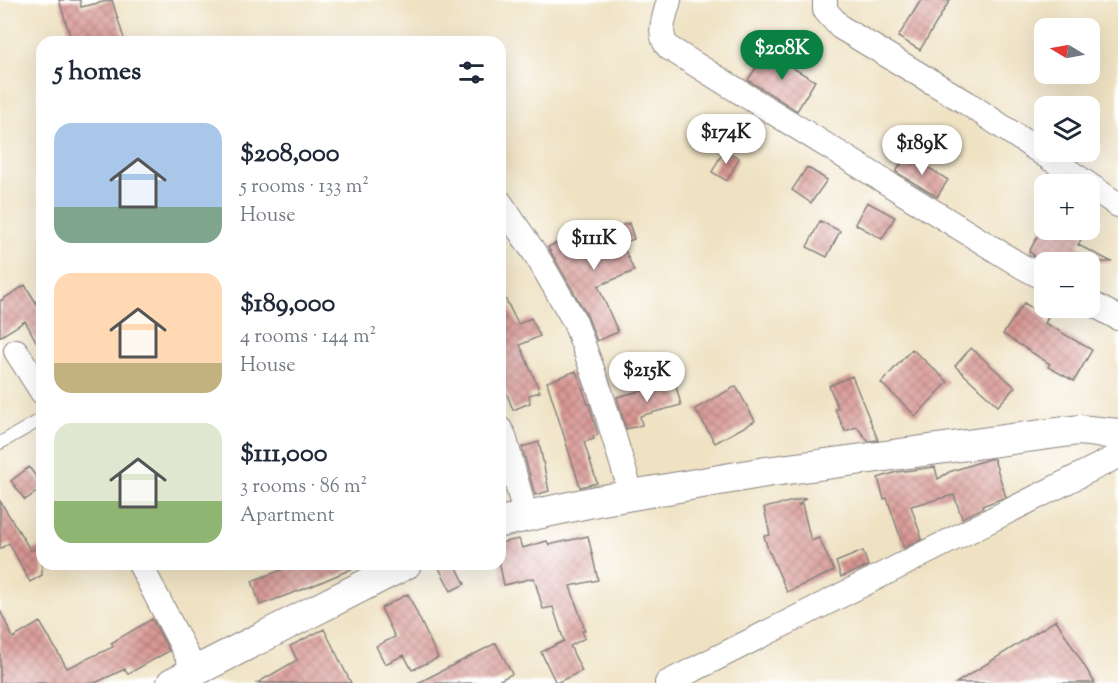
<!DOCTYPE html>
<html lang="en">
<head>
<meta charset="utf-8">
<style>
	body { margin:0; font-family:"Sorts Mill Goudy",serif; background:#f2f2f3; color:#1f2937; height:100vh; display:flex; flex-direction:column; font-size:22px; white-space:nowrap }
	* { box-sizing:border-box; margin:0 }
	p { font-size:20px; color:#747a83 }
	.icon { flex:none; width:33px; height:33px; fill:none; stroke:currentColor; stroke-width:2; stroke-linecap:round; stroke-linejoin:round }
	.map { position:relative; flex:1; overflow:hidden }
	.side { position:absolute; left:36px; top:36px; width:470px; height:534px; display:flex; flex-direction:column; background:#fff; border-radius:18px; box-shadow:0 6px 24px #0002 }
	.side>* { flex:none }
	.needle { width:39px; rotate:280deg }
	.controls { position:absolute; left:1034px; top:18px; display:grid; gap:12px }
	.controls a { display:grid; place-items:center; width:66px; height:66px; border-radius:12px; background:#fff; box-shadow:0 6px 24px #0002; font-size:30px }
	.price { position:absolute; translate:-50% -51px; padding:0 14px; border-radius:21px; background:#fff; color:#222; font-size:20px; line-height:39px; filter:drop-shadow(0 2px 3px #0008) }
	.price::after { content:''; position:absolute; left:50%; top:36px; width:18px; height:14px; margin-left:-9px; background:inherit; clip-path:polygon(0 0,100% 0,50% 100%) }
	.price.current { background:#0b8043; color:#fff }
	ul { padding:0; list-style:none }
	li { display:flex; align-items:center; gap:18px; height:150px; padding:0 18px }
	li span { display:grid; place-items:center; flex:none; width:168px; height:120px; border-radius:18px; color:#555 }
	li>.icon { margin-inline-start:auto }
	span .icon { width:72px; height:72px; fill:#fffc; stroke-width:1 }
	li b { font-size:26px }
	h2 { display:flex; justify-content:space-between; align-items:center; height:72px; padding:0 18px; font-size:26px }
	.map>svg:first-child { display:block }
</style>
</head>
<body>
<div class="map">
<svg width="1118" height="683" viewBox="0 0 1118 683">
	<defs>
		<pattern id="building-cross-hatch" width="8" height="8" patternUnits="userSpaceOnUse" patternTransform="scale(1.5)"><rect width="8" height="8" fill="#d89793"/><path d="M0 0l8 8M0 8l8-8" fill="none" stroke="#af7b79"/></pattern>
	</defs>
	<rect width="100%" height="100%" fill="#fff"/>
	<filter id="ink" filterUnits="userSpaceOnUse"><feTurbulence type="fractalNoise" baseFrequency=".0167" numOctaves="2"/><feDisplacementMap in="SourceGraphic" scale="12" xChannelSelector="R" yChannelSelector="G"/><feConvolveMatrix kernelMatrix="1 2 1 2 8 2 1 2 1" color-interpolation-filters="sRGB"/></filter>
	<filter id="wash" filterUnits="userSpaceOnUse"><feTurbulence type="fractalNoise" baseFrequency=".008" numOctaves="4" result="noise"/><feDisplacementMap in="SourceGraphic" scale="24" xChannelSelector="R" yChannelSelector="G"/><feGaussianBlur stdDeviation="1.35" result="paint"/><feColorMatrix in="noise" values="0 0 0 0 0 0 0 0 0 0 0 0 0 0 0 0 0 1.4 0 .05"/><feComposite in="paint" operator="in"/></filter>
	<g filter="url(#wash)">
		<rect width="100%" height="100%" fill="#efe2c3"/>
		<g id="blocks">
			<path fill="url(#building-cross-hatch)" d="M59,0H80L81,7L112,0L125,42H72Z
				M921,0H950L920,50L898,37Z
				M766,52L815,81L797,111L748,80Z
				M724,150L739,158L727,181L712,172Z
				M907,154L948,180L937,197L896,172Z
				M807,167L827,180L811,203L792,190Z
				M867,202L895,217L882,239L855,224Z
				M820,221L840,231L827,257L807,247Z
				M629,223L634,239L622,243L634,271L598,286L618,332L597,341L587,315L548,247L589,228L592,236Z
				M1041,230H1075L1084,234L1078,245L1112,262H1045L1033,256L1034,255L1029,252Z
				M25,285L42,312V352L25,321L0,337V301Z
				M500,288L518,324L531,318L540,336L520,345L540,392L529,395L530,403L513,410L506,392L500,395Z
				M1024,303L1048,318L1045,323L1092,350L1074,381L1048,367L1050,364L1003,334Z
				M971,348L1015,387L998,406L955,366Z
				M912,349L948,382L916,416L881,383Z
				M576,371L588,404H589L598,435L593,436L594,439L584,442L597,483L580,487L547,382Z
				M852,376L878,440L868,441L857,427L845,431L835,409L838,408L829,386Z
				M675,382L681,405L640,416L642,425L626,429L617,397Z
				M736,386L755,421L715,443L695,409Z
				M539,442L549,491L535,495L522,447Z
				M989,459H994L1006,497L982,506L983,508L962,518L954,495L911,506L922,539L904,548L887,498L884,499L878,478L897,472L935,467L938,479L949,472Z
				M29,467L42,485V488L25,500L11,481Z
				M806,498L797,506L802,504L811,541L819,538L834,571L787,592L770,553H769L764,536L770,535L764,508Z
				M0,501L31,551L42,545V575L30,582L9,543L0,549Z
				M588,536L598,580L570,586L585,630L582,631L585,638L570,646L582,671L556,683L541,652L564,641L553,607L543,609L534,578L504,585L500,566V543L519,539L522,548L547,541L549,545Z
				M863,551L868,566L841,577L836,562Z
				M297,564H363L312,586L260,605L252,581Z
				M437,564H455L465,584L451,591Z
				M408,594L438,658L412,670L404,655L385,664L376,646L395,637L381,608Z
				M0,610L13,638L40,622L67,668L113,647L111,643L152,619L169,651L128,674L125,669L95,683H0Z
				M1056,620L1095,683H956Z
				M324,629L351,683H257L297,660L290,646Z
				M496,643L512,674L494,683H418Z"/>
		</g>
	</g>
	<g filter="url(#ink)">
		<use href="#blocks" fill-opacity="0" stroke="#88827f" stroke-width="1.5"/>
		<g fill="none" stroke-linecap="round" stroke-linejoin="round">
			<defs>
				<path id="service" d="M0,443L42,419"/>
				<path id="minor" d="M669,0C665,16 656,35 669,48L1023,267L1044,278
					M825,0V10L840,27L967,103L1088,184
					M1089,185L1118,205
					M500,202L538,258L575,322L600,391L632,496
					M1089,302L1118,318
					M16,351L42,392
					M500,429L504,436L526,517
					M140,564L195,671
					M667,683L1118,456"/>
				<path id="tertiary" d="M500,522L597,501L766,472L1079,430L1118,434
					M172,683L406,564"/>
			</defs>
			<use href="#service" stroke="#88827f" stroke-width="14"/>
			<use href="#minor" stroke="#88827f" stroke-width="26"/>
			<use href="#tertiary" stroke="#88827f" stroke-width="32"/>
			<use href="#service" stroke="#fff" stroke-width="12"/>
			<use href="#minor" stroke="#fff" stroke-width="24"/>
			<use href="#tertiary" stroke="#fff" stroke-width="30"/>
		</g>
	</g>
</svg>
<div class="controls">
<a><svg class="needle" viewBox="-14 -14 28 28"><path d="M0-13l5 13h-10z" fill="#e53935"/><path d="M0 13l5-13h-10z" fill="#747a83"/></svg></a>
<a><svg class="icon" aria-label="layers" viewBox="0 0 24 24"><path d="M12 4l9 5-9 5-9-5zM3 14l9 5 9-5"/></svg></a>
<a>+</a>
<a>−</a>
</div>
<b class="price current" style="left:782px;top:81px">$208K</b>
<b class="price" style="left:726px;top:165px">$174K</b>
<b class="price" style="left:922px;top:176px">$189K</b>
<b class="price" style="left:594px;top:271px">$111K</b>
<b class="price" style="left:647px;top:403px">$215K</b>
<section class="side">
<h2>5 homes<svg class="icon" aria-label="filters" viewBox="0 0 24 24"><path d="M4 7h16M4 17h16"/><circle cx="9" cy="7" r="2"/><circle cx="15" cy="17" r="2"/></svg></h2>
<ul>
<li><span style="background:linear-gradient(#a9c7e8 70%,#7fa58c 0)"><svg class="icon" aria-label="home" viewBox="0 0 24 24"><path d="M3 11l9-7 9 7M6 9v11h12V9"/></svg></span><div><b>$208,000</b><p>5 rooms · 133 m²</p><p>House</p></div></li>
<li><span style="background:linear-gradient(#ffd9b3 75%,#c2b280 0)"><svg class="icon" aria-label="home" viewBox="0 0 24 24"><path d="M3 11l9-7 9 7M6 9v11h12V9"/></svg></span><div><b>$189,000</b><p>4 rooms · 144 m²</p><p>House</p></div></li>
<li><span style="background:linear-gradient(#dfe7d0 65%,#8fb573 0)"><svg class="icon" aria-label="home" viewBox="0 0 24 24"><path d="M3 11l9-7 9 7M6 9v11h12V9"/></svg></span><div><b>$111,000</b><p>3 rooms · 86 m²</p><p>Apartment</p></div></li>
</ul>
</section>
</div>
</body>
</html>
